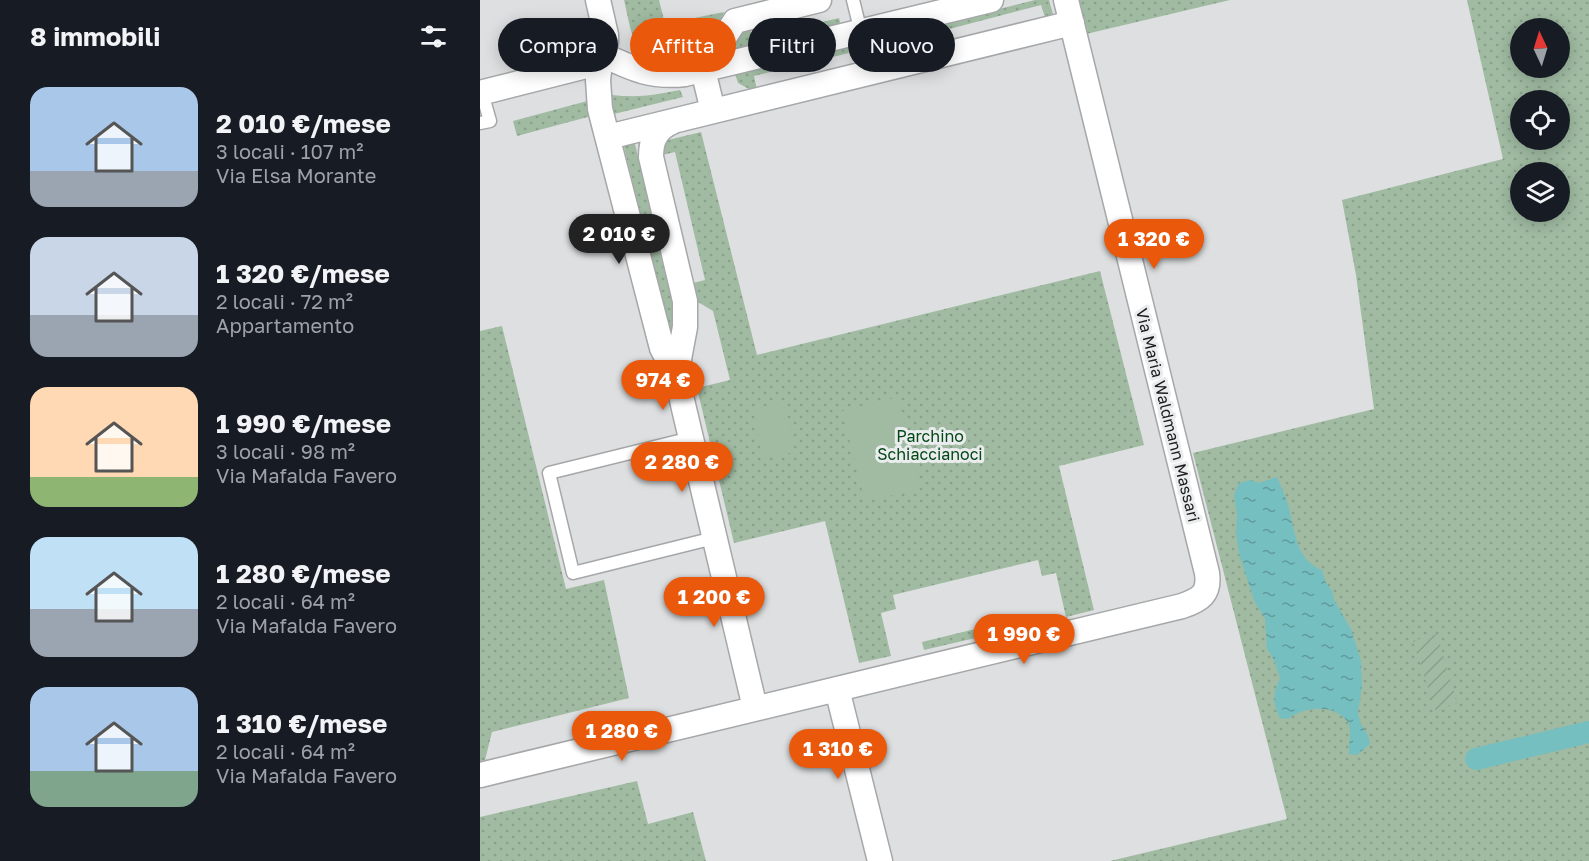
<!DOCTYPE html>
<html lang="it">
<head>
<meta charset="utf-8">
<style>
	body { margin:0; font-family:"Golos Text",sans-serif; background:#20242c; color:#f1f3f6; height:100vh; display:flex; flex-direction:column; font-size:22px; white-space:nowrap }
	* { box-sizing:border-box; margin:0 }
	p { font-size:20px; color:#9ea1a6 }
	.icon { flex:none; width:33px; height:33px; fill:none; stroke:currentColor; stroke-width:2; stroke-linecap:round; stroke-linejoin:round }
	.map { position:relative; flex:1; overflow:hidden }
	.sheet { display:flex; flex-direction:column; background:#171b24; width:480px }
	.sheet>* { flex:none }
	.guide { position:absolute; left:18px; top:18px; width:570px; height:54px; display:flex; gap:12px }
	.needle { width:39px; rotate:356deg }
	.fabs { position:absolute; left:1030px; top:18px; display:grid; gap:12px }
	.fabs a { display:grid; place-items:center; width:60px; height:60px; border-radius:50%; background:#171b24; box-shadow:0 3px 15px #0003; font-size:30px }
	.price { position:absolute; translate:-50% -51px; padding:0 14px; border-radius:21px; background:#ea580c; color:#fff; font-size:20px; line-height:39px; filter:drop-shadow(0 2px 3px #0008) }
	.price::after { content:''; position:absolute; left:50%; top:36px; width:18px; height:14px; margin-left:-9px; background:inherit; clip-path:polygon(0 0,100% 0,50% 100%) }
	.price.current { background:#222; color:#fff }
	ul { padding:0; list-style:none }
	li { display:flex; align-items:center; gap:18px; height:150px; padding:0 30px }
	li span { display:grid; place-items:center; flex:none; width:168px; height:120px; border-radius:18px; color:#555 }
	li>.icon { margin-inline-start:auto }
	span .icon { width:72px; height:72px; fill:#fffc; stroke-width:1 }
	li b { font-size:26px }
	h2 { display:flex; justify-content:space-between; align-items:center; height:72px; padding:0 30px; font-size:26px }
	.chip { padding:0 21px; border-radius:27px; background:#171b24; box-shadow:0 3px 15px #0003; font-size:21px; line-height:54px }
	.chip.current { background:#ea580c; color:#fff }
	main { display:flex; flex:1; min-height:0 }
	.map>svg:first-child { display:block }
</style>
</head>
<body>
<main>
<section class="sheet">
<h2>8 immobili<svg class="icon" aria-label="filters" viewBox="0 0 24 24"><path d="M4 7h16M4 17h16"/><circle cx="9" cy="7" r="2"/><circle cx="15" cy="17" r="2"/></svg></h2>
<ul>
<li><span style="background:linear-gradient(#a9c7e8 70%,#9aa5b1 0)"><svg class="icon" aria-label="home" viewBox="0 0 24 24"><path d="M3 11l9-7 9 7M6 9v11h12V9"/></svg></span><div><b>2 010 €/mese</b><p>3 locali · 107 m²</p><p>Via Elsa Morante</p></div></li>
<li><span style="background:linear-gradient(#c9d6e8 65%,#9aa5b1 0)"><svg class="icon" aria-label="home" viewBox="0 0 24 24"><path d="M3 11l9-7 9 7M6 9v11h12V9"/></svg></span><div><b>1 320 €/mese</b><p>2 locali · 72 m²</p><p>Appartamento</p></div></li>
<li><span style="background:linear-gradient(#ffd9b3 75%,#8fb573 0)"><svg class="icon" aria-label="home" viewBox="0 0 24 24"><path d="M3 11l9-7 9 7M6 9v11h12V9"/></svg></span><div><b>1 990 €/mese</b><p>3 locali · 98 m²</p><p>Via Mafalda Favero</p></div></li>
<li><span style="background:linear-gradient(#bfe0f5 60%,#9aa5b1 0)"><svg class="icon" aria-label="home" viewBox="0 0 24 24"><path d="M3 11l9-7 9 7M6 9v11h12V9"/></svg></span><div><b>1 280 €/mese</b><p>2 locali · 64 m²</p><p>Via Mafalda Favero</p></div></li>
<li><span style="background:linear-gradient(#a9c7e8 70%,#7fa58c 0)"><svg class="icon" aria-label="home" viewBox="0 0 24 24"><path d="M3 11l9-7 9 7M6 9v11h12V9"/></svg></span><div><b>1 310 €/mese</b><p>2 locali · 64 m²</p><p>Via Mafalda Favero</p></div></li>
</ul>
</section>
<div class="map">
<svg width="1109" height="861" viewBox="0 0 1109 861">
	<defs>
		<pattern id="grass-dots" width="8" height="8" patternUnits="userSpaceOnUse" patternTransform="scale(1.5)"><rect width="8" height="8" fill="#a0bba2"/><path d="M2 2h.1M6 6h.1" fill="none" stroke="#89a08b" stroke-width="1.8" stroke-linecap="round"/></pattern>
		<pattern id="garden-furrows" width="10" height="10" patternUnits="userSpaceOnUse" patternTransform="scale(1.5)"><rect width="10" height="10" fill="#a0bba2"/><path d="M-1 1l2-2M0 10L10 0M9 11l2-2" fill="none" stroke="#89a08b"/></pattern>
		<pattern id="water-ripples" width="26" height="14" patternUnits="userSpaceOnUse" patternTransform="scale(1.5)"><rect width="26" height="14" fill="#76bfc0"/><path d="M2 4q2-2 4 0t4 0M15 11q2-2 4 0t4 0" fill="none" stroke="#609a9b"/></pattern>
	</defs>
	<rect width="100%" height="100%" fill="#dddfe0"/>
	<path fill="url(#grass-dots)" fill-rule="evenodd" d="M144,0H179L185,24L244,12L219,58C200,64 170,70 159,49C150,35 148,16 144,0Z
		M555,0H569L575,21L567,23L561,5L397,48L395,40Z
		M598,0H750L606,34Z
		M987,0H1109V861H630L807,819L713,453L894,409L876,275L862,200L1023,159ZM1041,28H1080V68H1041ZM1041,100H1080V140H1041ZM1041,172H1080V212H1041Z
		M359,18L361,26L253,52L251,44L269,25L273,39Z
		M367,46L369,53L274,76L278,94L258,83L255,74Z
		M200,90L203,97L134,114L129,97L132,95C159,98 174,95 200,90Z
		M111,100L115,115L37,136L33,121Z
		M221,132L277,355L620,271L664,445L579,466L614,610L586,617L576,573L562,576L558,560L413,595L416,609L401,613L411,656L379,663L345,521L254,543L217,388L250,380L233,311L213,299L209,284L225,280L195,152L178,156L188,140Z
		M154,140L173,217L162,220L143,143Z
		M177,242L200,332L189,334L166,245Z
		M22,326L86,589L124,580L149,698L12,732L5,760L0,761V331Z
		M548,616L551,625L444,650L442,642Z
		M157,781L168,824L213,812L226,861H0V817Z"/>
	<path fill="url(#garden-furrows)" d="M957,634L977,703L955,710L933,641Z"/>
	<path fill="#a0bba2" d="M418,397L441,488L385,502L362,411Z
		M305,402L315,452L283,459L273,409Z"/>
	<path fill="url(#water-ripples)" d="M797,477C801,487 806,497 809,508C815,532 816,560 842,570L846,583L852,591L854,600L871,629L881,661L882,685L878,712L880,723L888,735L890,744L877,755L869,754C868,744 873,729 867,721C853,703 823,707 808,719L800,718C792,701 793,695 800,678L794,660L787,649L785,618L775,603L759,554L756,534L757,515L754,495L759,483L771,480L779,483Z"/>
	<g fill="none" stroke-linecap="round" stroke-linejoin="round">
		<path stroke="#76bfc0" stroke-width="22" d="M996,759L1109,732"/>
		<defs>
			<path id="lane" d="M373,0L391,73
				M0,123L10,121L2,93
				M153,236L189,227
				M211,438L69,473L93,573L234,538"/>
			<path id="street" d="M118,0L126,35V42L121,54L118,80L120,109L182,348L196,375L275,708
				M121,54C151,68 170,78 205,74L511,0
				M0,93L106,66L117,58L121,54
				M233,111L223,70L255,21L339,0
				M192,122C176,129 171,140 171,157L205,301V327L196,375
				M128,137L592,23
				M357,689L400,861
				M0,775L702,606C720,600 730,594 727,573L586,0"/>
		</defs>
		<use href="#lane" stroke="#a5a7a9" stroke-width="15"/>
		<use href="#street" stroke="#a5a7a9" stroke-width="27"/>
		<use href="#lane" stroke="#fff" stroke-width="12"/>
		<use href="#street" stroke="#fff" stroke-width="24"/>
	</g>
	<g text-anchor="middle" stroke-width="6" stroke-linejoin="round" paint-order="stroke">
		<g font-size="16" fill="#1b1c1c" stroke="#eaeced">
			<text transform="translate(688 415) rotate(76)" y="6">Via Maria Waldmann Massari</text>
		</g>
		<g font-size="16" fill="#004715" stroke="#eaeced">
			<text x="450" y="442">Parchino<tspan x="450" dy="18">Schiaccianoci</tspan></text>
		</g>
	</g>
</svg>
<div class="fabs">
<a><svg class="needle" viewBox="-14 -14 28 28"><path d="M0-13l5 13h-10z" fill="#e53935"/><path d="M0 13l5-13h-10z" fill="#9ea1a6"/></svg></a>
<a><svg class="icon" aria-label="locate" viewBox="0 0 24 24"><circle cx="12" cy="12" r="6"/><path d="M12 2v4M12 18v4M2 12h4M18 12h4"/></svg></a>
<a><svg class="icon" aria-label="layers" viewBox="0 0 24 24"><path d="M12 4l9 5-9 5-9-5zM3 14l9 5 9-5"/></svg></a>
</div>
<b class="price current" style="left:139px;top:265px">2 010 €</b>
<b class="price" style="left:674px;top:270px">1 320 €</b>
<b class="price" style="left:183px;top:411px">974 €</b>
<b class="price" style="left:202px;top:493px">2 280 €</b>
<b class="price" style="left:234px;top:628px">1 200 €</b>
<b class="price" style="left:544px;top:665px">1 990 €</b>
<b class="price" style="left:142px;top:762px">1 280 €</b>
<b class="price" style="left:358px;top:780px">1 310 €</b>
<div class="guide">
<a class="chip">Compra</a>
<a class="chip current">Affitta</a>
<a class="chip">Filtri</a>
<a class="chip">Nuovo</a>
</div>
</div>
</main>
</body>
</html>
